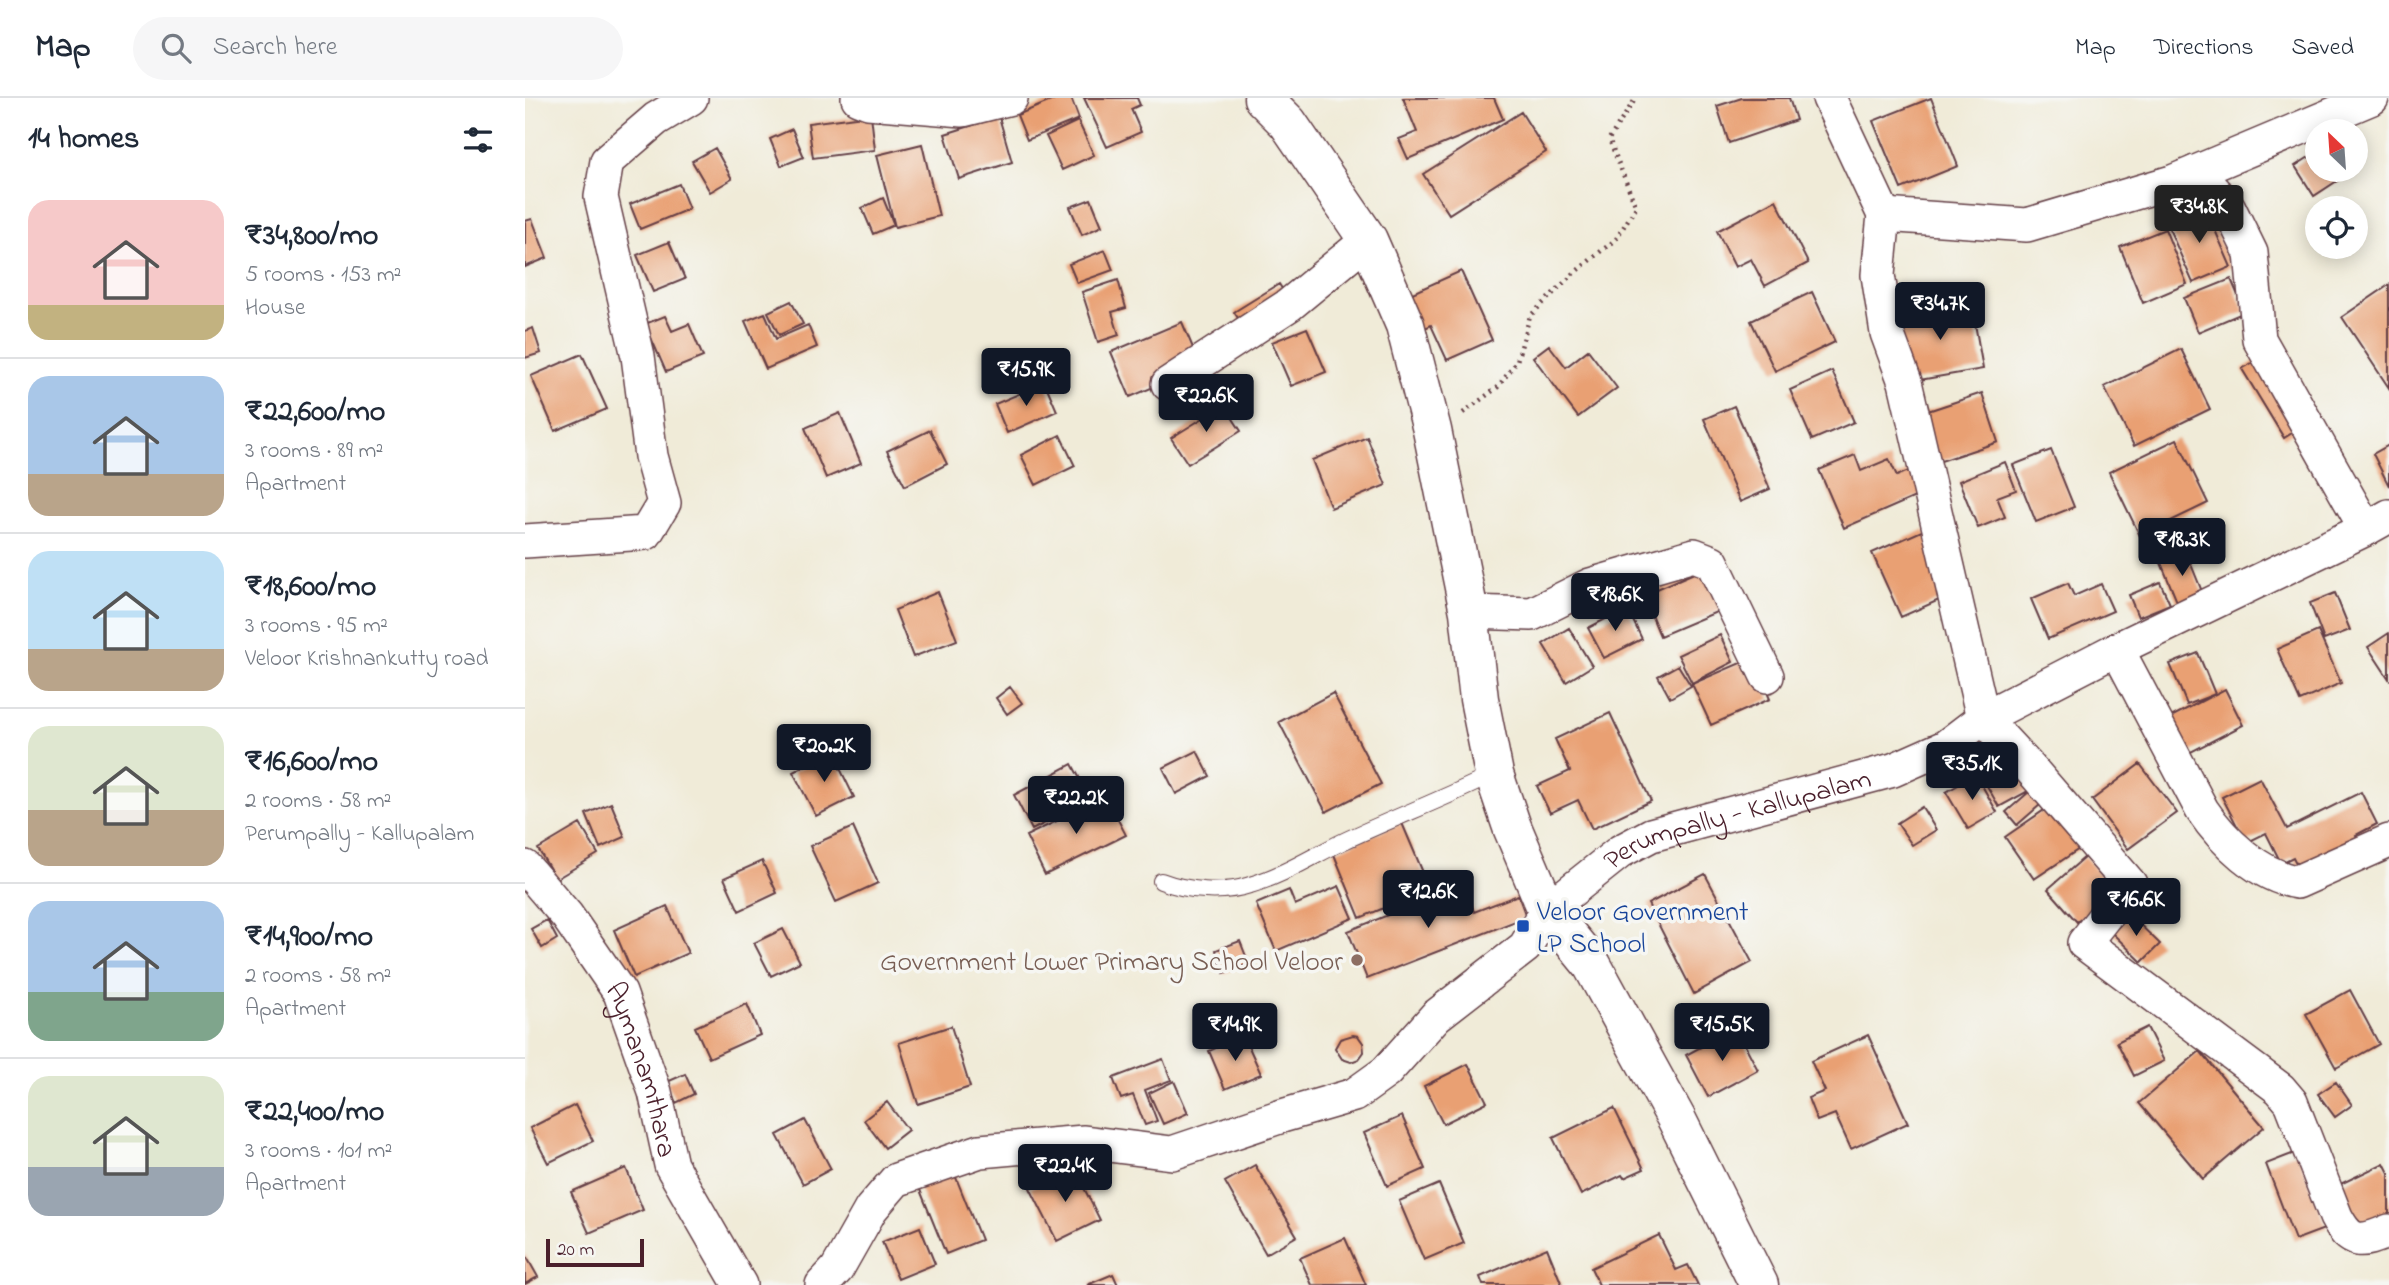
<!DOCTYPE html>
<html lang="en">
<head>
<meta charset="utf-8">
<style>
	body { margin:0; font-family:"Indie Flower",sans-serif; background:#f6f6f7; color:#1f2937; height:100vh; display:flex; flex-direction:column; font-size:26px; white-space:nowrap }
	* { box-sizing:border-box; margin:0 }
	p { font-size:23px; color:#747a83 }
	.icon { flex:none; width:38px; height:38px; fill:none; stroke:currentColor; stroke-width:2; stroke-linecap:round; stroke-linejoin:round }
	.map { position:relative; flex:1; overflow:hidden }
	.details { display:flex; flex-direction:column; background:#fff; width:525px }
	.details>* { flex:none }
	.needle { width:46px; rotate:335deg }
	.buttons { position:absolute; left:1780px; top:21px; display:grid; gap:14px }
	.buttons a { display:grid; place-items:center; width:63px; height:63px; border-radius:50%; background:#fff; box-shadow:0 4px 18px #0003; font-size:35px }
	.scale { position:absolute; left:21px; bottom:18px; width:98px; box-sizing:border-box; padding-left:7px; border:4px solid #4a1f2b; border-top:0; font-size:19px; line-height:24px; white-space:nowrap; color:#4a1f2b; -webkit-text-stroke:5px #f6f6f2; paint-order:stroke }
	.price { position:absolute; translate:-50% -60px; padding:0 16px; border-radius:7px; background:#111827; color:#fff; font-size:23px; line-height:46px; filter:drop-shadow(0 2px 4px #0008) }
	.price::after { content:''; position:absolute; left:50%; top:42px; width:21px; height:16px; margin-left:-10px; background:inherit; clip-path:polygon(0 0,100% 0,50% 100%) }
	.price.on { background:#222; color:#fff }
	ul { padding:0; list-style:none }
	li { display:flex; align-items:center; gap:21px; height:175px; padding:0 28px }
	li+li { border-top:2px solid #e0e1e3 }
	li span { display:grid; place-items:center; flex:none; width:196px; height:140px; border-radius:21px; color:#555 }
	li>.icon { margin-inline-start:auto }
	span .icon { width:84px; height:84px; fill:#fffc; stroke-width:1 }
	li b { font-size:30px }
	h2 { display:flex; justify-content:space-between; align-items:center; height:84px; padding:0 28px; font-size:30px }
	header { display:flex; align-items:center; gap:42px; box-sizing:border-box; height:98px; padding:0 35px; background:#fff; border-bottom:2px solid #e0e1e3 }
	header strong { font-size:33px }
	nav { display:flex; gap:38px; margin-inline-start:auto; font-size:24px }
	.search { width:490px; height:63px; background:#f6f6f7; display:flex; align-items:center; gap:18px; box-sizing:border-box; padding:0 24px; border-radius:38px; color:#747a83; font-size:26px }
	main { display:flex; flex:1; min-height:0 }
	.map>svg:first-child { display:block }
</style>
</head>
<body>
<header>
<strong>Map</strong>
<div class="search"><svg class="icon" aria-label="search" viewBox="0 0 24 24"><circle cx="10" cy="10" r="6"/><path d="M15 15l6 6"/></svg>Search here</div>
<nav><a>Map</a><a>Directions</a><a>Saved</a></nav>
</header>
<main>
<section class="details">
<h2>14 homes<svg class="icon" aria-label="filters" viewBox="0 0 24 24"><path d="M4 7h16M4 17h16"/><circle cx="9" cy="7" r="2"/><circle cx="15" cy="17" r="2"/></svg></h2>
<ul>
<li><span style="background:linear-gradient(#f6c9c9 75%,#c2b280 0)"><svg class="icon" aria-label="home" viewBox="0 0 24 24"><path d="M3 11l9-7 9 7M6 9v11h12V9"/></svg></span><div><b>₹34,800/mo</b><p>5 rooms · 153 m²</p><p>House</p></div></li>
<li><span style="background:linear-gradient(#a9c7e8 70%,#b9a48a 0)"><svg class="icon" aria-label="home" viewBox="0 0 24 24"><path d="M3 11l9-7 9 7M6 9v11h12V9"/></svg></span><div><b>₹22,600/mo</b><p>3 rooms · 89 m²</p><p>Apartment</p></div></li>
<li><span style="background:linear-gradient(#bfe0f5 70%,#b9a48a 0)"><svg class="icon" aria-label="home" viewBox="0 0 24 24"><path d="M3 11l9-7 9 7M6 9v11h12V9"/></svg></span><div><b>₹18,600/mo</b><p>3 rooms · 95 m²</p><p>Veloor Krishnankutty road</p></div></li>
<li><span style="background:linear-gradient(#dfe7d0 60%,#b9a48a 0)"><svg class="icon" aria-label="home" viewBox="0 0 24 24"><path d="M3 11l9-7 9 7M6 9v11h12V9"/></svg></span><div><b>₹16,600/mo</b><p>2 rooms · 58 m²</p><p>Perumpally - Kallupalam</p></div></li>
<li><span style="background:linear-gradient(#a9c7e8 65%,#7fa58c 0)"><svg class="icon" aria-label="home" viewBox="0 0 24 24"><path d="M3 11l9-7 9 7M6 9v11h12V9"/></svg></span><div><b>₹14,900/mo</b><p>2 rooms · 58 m²</p><p>Apartment</p></div></li>
<li><span style="background:linear-gradient(#dfe7d0 65%,#9aa5b1 0)"><svg class="icon" aria-label="home" viewBox="0 0 24 24"><path d="M3 11l9-7 9 7M6 9v11h12V9"/></svg></span><div><b>₹22,400/mo</b><p>3 rooms · 101 m²</p><p>Apartment</p></div></li>
</ul>
</section>
<div class="map">
<svg width="1864" height="1187" viewBox="0 0 1864 1187">
	<rect width="100%" height="100%" fill="#f6f6f2"/>
	<filter id="ink" filterUnits="userSpaceOnUse"><feTurbulence type="fractalNoise" baseFrequency=".0143" numOctaves="2"/><feDisplacementMap in="SourceGraphic" scale="14" xChannelSelector="R" yChannelSelector="G"/><feConvolveMatrix kernelMatrix="1 2 1 2 8 2 1 2 1" color-interpolation-filters="sRGB"/></filter>
	<filter id="wash" filterUnits="userSpaceOnUse"><feTurbulence type="fractalNoise" baseFrequency=".00686" numOctaves="4" result="noise"/><feDisplacementMap in="SourceGraphic" scale="28" xChannelSelector="R" yChannelSelector="G"/><feGaussianBlur stdDeviation="1.57" result="paint"/><feColorMatrix in="noise" values="0 0 0 0 0 0 0 0 0 0 0 0 0 0 0 0 0 1.4 0 .05"/><feComposite in="paint" operator="in"/></filter>
	<g filter="url(#wash)">
		<rect width="100%" height="100%" fill="#f0ebd8"/>
		<g id="blocks">
			<path fill="#e9a073" d="M533,0H546L554,21L502,42L492,17Z
				M559,0H612L615,7L606,11L616,34L582,49Z
				M878,0H969L978,21L883,61L874,41L892,34Z
				M1217,0H1264L1271,22L1204,45L1192,8Z
				M1406,0L1433,68L1376,91L1348,23Z
				M996,14L1021,54L924,116L898,76Z
				M346,17L350,52L288,60L283,25Z
				M474,19L487,64L434,81L420,36Z
				M553,23L569,57L537,72L521,38Z
				M267,31L279,59L256,68L245,41Z
				M397,46L414,118L370,129L352,57Z
				M190,50L207,81L185,94L167,63Z
				M1792,54V72H1809L1815,81L1789,98L1770,68Z
				M154,86L164,111L115,131L105,106Z
				M358,100L369,127L348,136L337,110Z
				M566,101L577,128L557,137L545,109Z
				M1251,102L1283,165L1240,188L1226,161L1210,169L1192,133Z
				M1680,109L1706,169L1668,185L1642,126Z
				M7,121L22,160L0,169V123Z
				M1640,131L1662,186L1618,205L1595,149Z
				M144,144L160,181L128,194L112,157Z
				M580,152L588,172L552,185L544,166Z
				M936,173L967,242L922,262L906,227L890,235L874,201Z
				M1706,181L1720,214L1673,234L1659,200Z
				M593,182L601,210L587,214L594,237L573,244L557,194Z
				M754,186L771,213L727,241L709,214Z
				M1864,187V290L1817,219Z
				M1287,194L1310,244L1250,273L1226,223Z
				M266,203L278,226L254,237L243,214Z
				M1446,203L1458,271L1383,284L1371,217Z
				M240,215L251,241L283,227L292,249L241,271L220,223Z
				M140,218L147,233L164,226L178,259L141,274L120,226Z
				M657,224L676,269L605,299L586,254Z
				M8,230L16,255L0,260V233Z
				M782,230L801,274L766,288L747,244Z
				M1024,247L1041,269L1063,252L1092,290L1053,319L1008,259Z
				M1656,251L1685,311L1609,348L1579,289Z
				M1748,252L1789,321L1759,340L1717,271Z
				M57,256L82,311L30,333L6,278Z
				M1307,273L1329,324L1287,342L1265,292Z
				M520,285L532,313L482,335L470,306Z
				M1457,295L1473,344L1413,364L1397,315Z
				M699,307L716,333L663,366L646,340Z
				M1209,308L1245,391L1215,404L1179,321Z
				M315,315L336,365L301,380L280,330Z
				M405,332L422,366L380,388L362,353Z
				M535,337L550,368L511,387L496,357Z
				M842,339L861,387L806,410L787,362Z
				M1652,341L1683,405L1615,438L1584,374Z
				M1864,347V388L1848,356Z
				M1526,352L1549,409L1511,424L1488,367Z
				M1330,357L1336,373L1364,361L1372,378L1393,369L1404,393L1319,430L1294,372Z
				M1480,364L1491,392L1472,399L1480,419L1453,430L1434,383Z
				M1399,432L1441,490L1376,519L1347,455Z
				M1659,449L1680,501L1655,511L1634,460Z
				M1183,469L1201,510L1135,538L1118,497Z
				M1635,484L1645,506L1613,519L1604,497Z
				M1543,485L1549,498L1576,486L1588,513L1523,541L1506,501Z
				M413,494L432,542L388,559L370,512Z
				M1810,495L1825,532L1799,542L1785,505Z
				M1102,510L1117,541L1079,560L1063,530Z
				M1044,530L1067,568L1041,584L1018,546Z
				M1793,533L1816,585L1775,603L1752,551Z
				M1864,535V581L1843,549Z
				M1195,537L1208,564L1167,585L1153,557Z
				M1673,555L1690,596L1662,607L1645,566Z
				M1227,560L1245,601L1186,627L1167,586Z
				M1153,567L1166,588L1145,600L1133,578Z
				M485,589L497,605L482,616L471,600Z
				M1700,591L1718,627L1662,656L1644,620Z
				M808,595L856,686L801,714L754,624Z
				M1085,615L1126,703L1067,731L1053,702L1025,715L1012,688L1045,673L1030,641Z
				M672,653L685,678L651,696L638,670Z
				M307,654L329,699L291,718L268,674Z
				M1488,661L1505,692L1474,709L1457,679Z
				M547,666L566,701L507,732L489,697Z
				M1615,666L1652,715L1603,751L1567,702Z
				M1451,677L1472,714L1443,731L1421,694Z
				M1735,680L1762,731L1836,694L1852,726L1831,737L1841,758L1782,787L1768,759L1756,765L1741,735L1721,745L1697,699Z
				M1512,687L1523,700L1492,727L1481,714Z
				M581,699L601,737L520,777L501,738Z
				M86,705L100,739L75,750L61,716Z
				M1525,708L1554,751L1509,781L1480,739Z
				M1397,709L1411,732L1387,747L1372,725Z
				M877,725L905,791L835,820L808,754Z
				M55,726L73,756L31,781L13,751Z
				M328,729L353,785L311,804L285,748Z
				M1560,759L1589,793L1552,824L1523,791Z
				M237,763L252,795L214,813L199,780Z
				M1180,776L1227,864L1169,896L1123,806Z
				M938,787L949,814L993,797L1001,819L842,881L823,833Z
				M814,788L828,820L751,853L731,806L764,792L770,807Z
				M142,808L163,855L109,879L89,832Z
				M1605,817L1635,846L1617,864L1587,835Z
				M22,822L32,841L17,850L6,831Z
				M258,831L275,864L246,878L229,845Z
				M715,843L724,866L699,875L691,852Z
				M1825,892L1854,946L1811,970L1781,916Z
				M222,906L235,937L184,960L170,929Z
				M426,928L445,989L393,1006L374,945Z
				M1622,929L1639,963L1609,978L1592,944Z
				M1211,930L1233,972L1183,999L1161,957Z
				M828,937L833,938L838,945L839,954L834,961L826,964L817,961L810,950L815,941Z
				M1343,937L1383,1025L1326,1051L1310,1016L1292,1023L1283,1000L1300,993L1286,963Z
				M719,938L736,976L700,991L684,953Z
				M1675,953L1739,1029L1678,1081L1614,1005Z
				M638,961L646,982L620,992L632,1023L620,1027L608,997L596,1001L588,980Z
				M943,966L962,1004L918,1026L899,988Z
				M160,976L169,996L151,1005L142,984Z
				M649,983L663,1015L638,1026L624,995Z
				M1811,984L1827,1007L1810,1019L1793,996Z
				M362,1004L383,1032L360,1050L339,1022Z
				M50,1007L68,1043L23,1065L5,1030Z
				M1089,1010L1119,1071L1099,1080L1097,1077L1056,1097L1028,1040Z
				M877,1018L900,1071L862,1088L839,1035Z
				M280,1022L306,1071L278,1086L252,1037Z
				M1772,1054L1802,1130L1770,1142L1741,1066Z
				M1859,1065L1864,1075V1129L1830,1146L1803,1092Z
				M730,1067L772,1138L741,1156L700,1084Z
				M548,1068L575,1122L532,1143L505,1090Z
				M101,1070L118,1112L64,1135L46,1094Z
				M428,1072L456,1142L421,1156L393,1087Z
				M914,1086L939,1145L899,1162L874,1103Z
				M395,1129L410,1166L373,1181L357,1144Z
				M1134,1137L1151,1172L1163,1167L1173,1187H1074L1066,1170Z
				M820,1140L841,1187H787L775,1160Z
				M1022,1150L1037,1187H958L955,1179Z
				M0,1156L13,1179L0,1186Z
				M588,1176L593,1187H562Z"/>
		</g>
	</g>
	<g filter="url(#ink)">
		<use href="#blocks" fill-opacity="0" stroke="#633e45" stroke-width="2"/>
		<g fill="none" stroke-linecap="round" stroke-linejoin="round">
			<defs>
				<path id="service" d="M636,783C662,793 698,796 725,787C757,778 788,758 817,744C868,720 919,701 969,676"/>
				<g id="minor">
					<path d="M333,0L343,4L438,12L486,0"/>
					<path d="M1304,0L1359,117L1353,177L1362,235L1380,284L1458,620L1511,677L1605,786L1559,845L1755,991L1766,1004L1811,1119C1826,1147 1836,1145 1864,1133"/>
					<path d="M1671,74L1704,110L1726,155L1734,241L1841,431"/>
					<path d="M1359,117L1502,127L1647,84L1847,0"/>
					<path d="M643,286L764,207L843,142"/>
					<path d="M0,443L121,435L139,405L126,358L113,258L76,99L82,63L131,21L166,0"/>
					<path d="M944,514L1007,516L1065,487L1169,457L1187,464L1242,578"/>
					<path d="M1592,551L1677,712C1698,743 1734,778 1772,784L1864,743"/>
					<path id="s1" d="M0,769L42,818L95,895L130,994L146,1067L215,1187"/>
					<path id="s2" d="M297,1187L312,1171L346,1111L371,1082L455,1053L559,1044L647,1055L757,1018L829,997L861,974L911,918L1000,849L1022,812L1096,753L1126,737L1368,672L1420,649L1458,620L1592,551L1841,431L1864,418"/>
				</g>
				<path id="tertiary" d="M738,0L763,25L843,142L880,227L907,332L944,514L954,601L969,676L987,729L1012,788L1022,812L1067,867L1151,1020L1234,1187"/>
			</defs>
			<use href="#service" stroke="#633e45" stroke-width="18"/>
			<use href="#minor" stroke="#633e45" stroke-width="36"/>
			<use href="#tertiary" stroke="#633e45" stroke-width="41"/>
			<path stroke="#633e45" stroke-width="4.5" stroke-dasharray="2 5" stroke-linecap="butt" d="M938,315L973,289L992,263L1005,218L1048,176L1091,141L1111,109L1084,41L1111,0"/>
			<use href="#service" stroke="#fff" stroke-width="16"/>
			<use href="#minor" stroke="#fff" stroke-width="33"/>
			<use href="#tertiary" stroke="#fff" stroke-width="38"/>
		</g>
	</g>
	<rect fill="#1a4fb4" stroke="#f6f6f2" stroke-width="2.5" x="991" y="821" width="14" height="14" rx="3.5"/>
	<circle fill="#8d6e63" stroke="#f6f6f2" stroke-width="2.5" cx="832" cy="862" r="7"/>
	<g text-anchor="middle" stroke-width="7" stroke-linejoin="round" paint-order="stroke">
		<g font-size="28" fill="#4a1f2b" stroke="#f6f6f2">
			<text dy="10" stroke="none"><textPath href="#s2" startOffset="1088">Perumpally - Kallupalam</textPath></text>
			<text dy="10" stroke="none"><textPath href="#s1" startOffset="238">Aymanamthara</textPath></text>
		</g>
		<g font-size="28" fill="#164399" stroke="#f6f6f2" text-anchor="start">
			<text x="1012" y="822">Veloor Government<tspan x="1012" dy="32">LP School</tspan></text>
		</g>
		<g font-size="28" fill="#785e54" stroke="#f6f6f2" text-anchor="end">
			<text x="818" y="872">Government Lower Primary School Veloor</text>
		</g>
	</g>
</svg>
<div class="buttons">
<a><svg class="needle" viewBox="-14 -14 28 28"><path d="M0-13l5 13h-10z" fill="#e53935"/><path d="M0 13l5-13h-10z" fill="#747a83"/></svg></a>
<a><svg class="icon" aria-label="locate" viewBox="0 0 24 24"><circle cx="12" cy="12" r="6"/><path d="M12 2v4M12 18v4M2 12h4M18 12h4"/></svg></a>
</div>
<div class="scale">20 m</div>
<b class="price on" style="left:1674px;top:147px">₹34.8K</b>
<b class="price" style="left:1415px;top:244px">₹34.7K</b>
<b class="price" style="left:501px;top:310px">₹15.9K</b>
<b class="price" style="left:681px;top:336px">₹22.6K</b>
<b class="price" style="left:1657px;top:480px">₹18.3K</b>
<b class="price" style="left:1090px;top:535px">₹18.6K</b>
<b class="price" style="left:299px;top:686px">₹20.2K</b>
<b class="price" style="left:1447px;top:704px">₹35.1K</b>
<b class="price" style="left:551px;top:738px">₹22.2K</b>
<b class="price" style="left:903px;top:832px">₹12.6K</b>
<b class="price" style="left:1611px;top:840px">₹16.6K</b>
<b class="price" style="left:710px;top:965px">₹14.9K</b>
<b class="price" style="left:1197px;top:965px">₹15.5K</b>
<b class="price" style="left:540px;top:1106px">₹22.4K</b>
</div>
</main>
</body>
</html>
